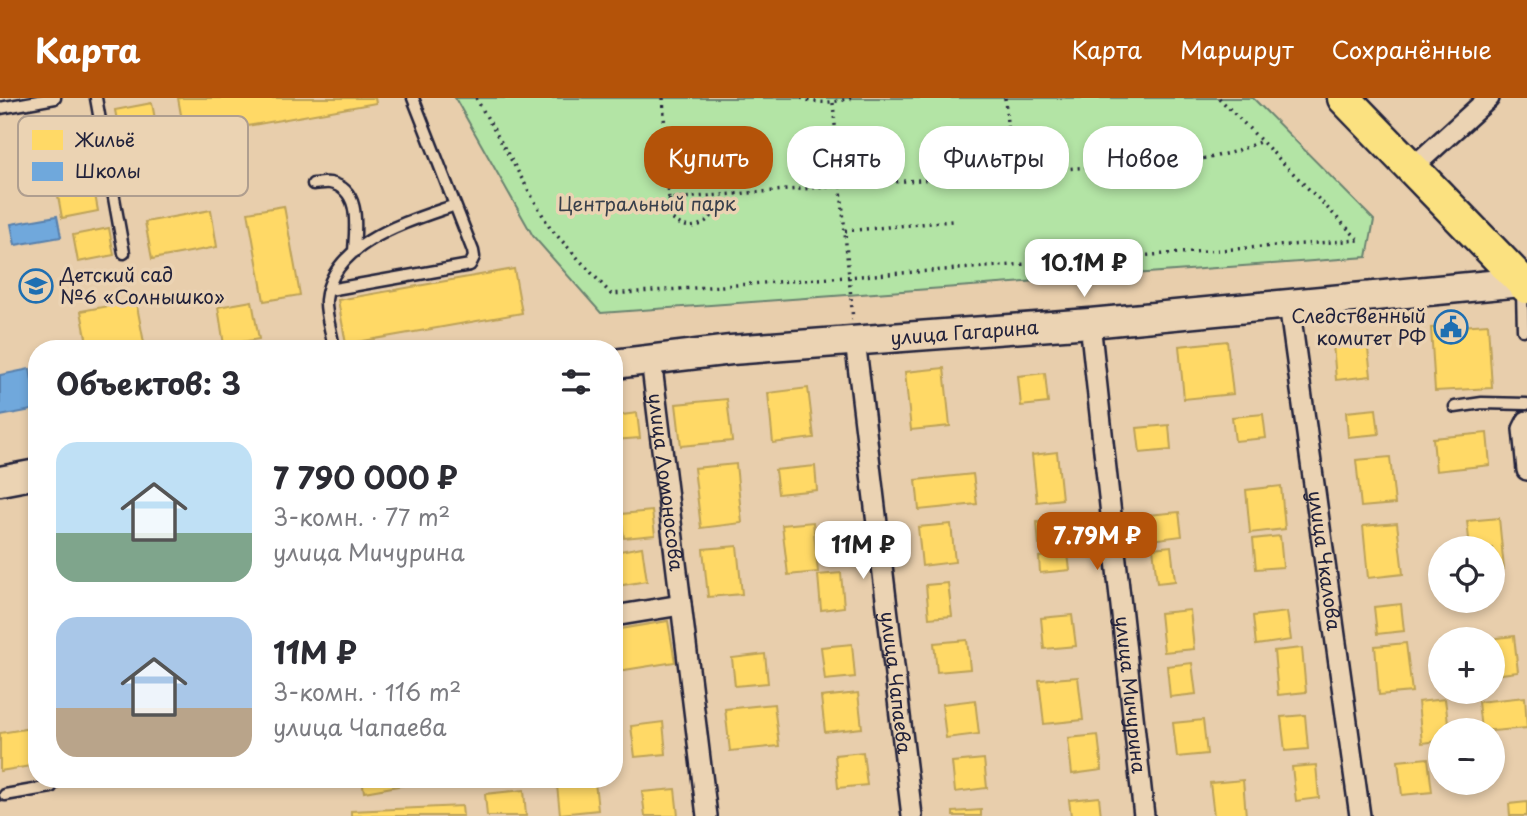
<!DOCTYPE html>
<html lang="ru">
<head>
<meta charset="utf-8">
<style>
	body { margin:0; font-family:"Playpen Sans",sans-serif; background:#f2f2f3; color:#2b2b33; height:100vh; display:flex; flex-direction:column; font-size:26px; white-space:nowrap }
	* { box-sizing:border-box; margin:0 }
	p { font-size:23px; color:#7c7c81 }
	.icon { flex:none; width:38px; height:38px; fill:none; stroke:currentColor; stroke-width:2; stroke-linecap:round; stroke-linejoin:round }
	.map { position:relative; flex:1; overflow:hidden }
	.side { position:absolute; left:28px; top:242px; width:595px; height:448px; display:flex; flex-direction:column; background:#fff; border-radius:28px; box-shadow:0 4px 10px #0003 }
	.side>* { flex:none }
	.hud { position:absolute; left:644px; top:28px; width:665px; height:63px; display:flex; gap:14px }
	.fabs { position:absolute; left:1428px; top:438px; display:grid; gap:14px }
	.fabs a { display:grid; place-items:center; width:77px; height:77px; border-radius:50%; background:#fff; box-shadow:0 4px 10px #0003; font-size:35px }
	.price { position:absolute; translate:-50% -60px; padding:0 16px; border-radius:14px; background:#fff; color:#222; font-size:23px; line-height:46px; filter:drop-shadow(0 2px 4px #0008) }
	.price::after { content:''; position:absolute; left:50%; top:42px; width:21px; height:16px; margin-left:-10px; background:inherit; clip-path:polygon(0 0,100% 0,50% 100%) }
	.price.on { background:#b45309; color:#fff }
	ul { padding:0; list-style:none }
	li { display:flex; align-items:center; gap:21px; height:175px; padding:0 28px }
	li span { display:grid; place-items:center; flex:none; width:196px; height:140px; border-radius:21px; color:#555 }
	li>.icon { margin-inline-start:auto }
	span .icon { width:84px; height:84px; fill:#fffc; stroke-width:1 }
	li b { font-size:30px }
	h2 { display:flex; justify-content:space-between; align-items:center; height:84px; padding:0 28px; font-size:30px }
	.chip { padding:0 24px; border-radius:28px; background:#fff; box-shadow:0 4px 10px #0003; font-size:24px; line-height:63px }
	.chip.on { background:#b45309; color:#fff }
	header { display:flex; align-items:center; gap:42px; box-sizing:border-box; height:98px; padding:0 35px; background:#b45309; color:#fff }
	header strong { font-size:33px }
	nav { display:flex; gap:38px; margin-inline-start:auto; font-size:24px }
	.map>svg:first-child { display:block }
</style>
</head>
<body>
<header>
<strong>Карта</strong>
<nav><a>Карта</a><a>Маршрут</a><a>Сохранённые</a></nav>
</header>
<div class="map">
<svg width="1527" height="718" viewBox="0 0 1527 718">
	<rect width="100%" height="100%" fill="#e8ceac"/>
	<filter id="ink" filterUnits="userSpaceOnUse"><feTurbulence type="fractalNoise" baseFrequency=".0143" numOctaves="2"/><feDisplacementMap in="SourceGraphic" scale="14" xChannelSelector="R" yChannelSelector="G"/><feConvolveMatrix kernelMatrix="1 2 1 2 8 2 1 2 1" color-interpolation-filters="sRGB"/></filter>
	<g filter="url(#ink)">
		<path fill="#b3e4a5" stroke="#6a8370" stroke-width="2" d="M455,0H1253L1374,122L1367,159L601,215L533,138Z"/>
		<path fill="#ffd966" stroke="#bda259" stroke-width="2" d="M178,0H375L376,5L185,39Z
			M152,5L157,32L120,39L115,12Z
			M83,30L98,113L62,120L47,36Z
			M284,108L300,197L264,203L248,114Z
			M211,112L217,149L152,161L145,124Z
			M109,130L114,157L78,164L73,137Z
			M514,171L522,215L346,246L338,202Z
			M136,203L145,250H88L81,213Z
			M252,203L259,241L224,247L218,209Z
			M1488,226L1492,290L1435,293L1431,230Z
			M1367,242L1371,278L1336,282L1333,246Z
			M1227,243L1233,296L1184,301L1179,248Z
			M944,270L950,328L911,332L905,274Z
			M1045,275L1048,305L1021,308L1018,278Z
			M808,290L814,340L773,345L768,295Z
			M727,301L732,343L681,348L676,306Z
			M1376,311L1379,336L1348,339L1346,314Z
			M637,315L640,340L614,342V318Z
			M1263,316L1266,340L1235,343L1232,319Z
			M1169,327L1171,352L1140,355L1137,330Z
			M1487,335L1490,367L1436,373L1433,340Z
			M1057,354L1062,401L1037,404L1032,357Z
			M1390,359L1395,406L1361,409L1356,362Z
			M736,366L742,425L701,430L694,370Z
			M815,368L817,392L778,396L775,372Z
			M973,376L977,406L919,412L916,382Z
			M1281,388L1285,431L1250,435L1246,392Z
			M652,413L655,437L624,440L621,416Z
			M1179,414L1182,438L1151,442L1148,417Z
			M1066,420L1068,444L1039,447L1037,424Z
			M1499,420L1504,471L1493,472V450H1470L1467,423Z
			M813,424L818,474L788,477L782,427Z
			M1397,425L1403,476L1368,480L1363,428Z
			M951,426L955,464L922,468L918,429Z
			M1280,438L1283,469L1256,471L1253,441Z
			M737,448L742,496L708,499L703,451Z
			M1171,448L1175,483L1157,485L1153,450Z
			M642,449L647,483L617,488L614,470V454Z
			M1068,456L1070,472L1040,475L1039,459Z
			M841,475L844,509L821,512L818,477Z
			M948,485L952,518L929,520L926,487Z
			M1401,506L1404,533L1377,536L1374,509Z
			M1190,512L1194,551L1164,554L1160,515Z
			M1287,514L1291,542L1256,547L1253,518Z
			M1072,517L1076,548L1044,551L1041,520Z
			M668,523L675,564L618,573L614,548V532Z
			M1514,538L1518,574L1493,577V541H1488Z
			M967,542L970,571L937,574L934,545Z
			M1406,545L1412,594L1379,597L1375,548Z
			M852,546L855,579L825,582L821,549Z
			M1302,550L1306,594L1278,597L1274,553Z
			M765,556L768,585L735,588L732,560Z
			M1192,565L1196,596L1170,599L1167,568Z
			M1078,579L1083,622L1044,626L1039,582Z
			M858,595L862,630L825,634L821,599Z
			M1525,599L1527,630L1493,633V632H1481L1478,604Z
			M1445,601L1449,632H1440V643L1422,645L1418,604Z
			M975,602L979,636L946,640L942,606Z
			M774,606L779,648L730,653L725,611Z
			M1305,617L1308,651L1285,653L1281,619Z
			M1203,622L1207,656L1177,659L1173,625Z
			M663,624L666,656L635,659L631,628Z
			M37,629V667L0,673V635Z
			M1098,637L1102,672L1072,676L1068,640Z
			M863,654L867,687L838,690L835,657Z
			M1428,660L1432,694L1402,697L1398,663Z
			M984,661L987,690L955,694L952,664Z
			M1316,667L1319,700L1296,703L1292,669Z
			M362,681H403L404,687L364,694Z
			M1243,682L1246,718H1214L1210,685Z
			M595,684L598,712L560,716L557,688Z
			M675,691L678,718H645L642,694Z
			M524,692L526,718H487L485,696Z
			M1099,699L1101,718H1071L1069,702Z
			M1527,704V718H1510L1509,706Z
			M462,708L463,718H351V713Z
			M981,712V718H953V714Z"/>
		<path fill="#6fa8dc" stroke="#5880ac" stroke-width="2" d="M57,118L61,139L15,147L11,126Z
			M30,271L37,311L0,318V277Z"/>
		<g fill="none" stroke-linecap="round" stroke-linejoin="round">
			<defs>
				<path id="lane" d="M96,0L124,155
					M0,10L55,0
					M313,86C318,86 325,84 330,85C362,91 355,131 354,154
					M329,192L470,167L474,159L473,153L455,107
					M1522,194L1523,232
					M334,250C332,236 325,215 326,202C332,144 410,123 455,107L413,0
					M1455,309L1482,305L1527,306
					M5,697L51,689L55,681"/>
				<g id="street">
					<path d="M1412,70L1489,0"/>
					<path id="s1" d="M1289,206L1360,718"/>
					<path id="s2" d="M1090,225L1144,718"/>
					<path id="s3" d="M855,242L912,718"/>
					<path id="s4" d="M651,261L707,718"/>
					<path d="M1527,323L1523,331L1527,372"/>
					<path d="M614,518L681,507"/>
				</g>
				<g id="secondary">
					<path id="s5" d="M614,266L731,252L1090,225L1522,184"/>
					<path d="M0,383L37,376"/>
				</g>
				<path id="primary" d="M1344,0L1527,189"/>
			</defs>
			<use href="#lane" stroke="#22223b" stroke-width="15"/>
			<use href="#street" stroke="#22223b" stroke-width="24"/>
			<use href="#secondary" stroke="#22223b" stroke-width="33"/>
			<use href="#primary" stroke="#22223b" stroke-width="37"/>
			<path stroke="#22223b" stroke-width="3.5" stroke-dasharray="2 5" stroke-linecap="butt" d="M476,0L550,130L611,196L1359,142
				M663,0L669,101L1209,60L1237,53L1262,43
				M801,0C818,7 836,4 853,0
				M1005,0L1011,75
				M1219,0L1359,142
				M833,5L853,222
				M669,101L672,121C686,132 698,131 711,119L710,99
				M845,133L952,123"/>
			<use href="#lane" stroke="#ebd3b3" stroke-width="10"/>
			<use href="#street" stroke="#ebd3b3" stroke-width="19"/>
			<use href="#secondary" stroke="#ebd3b3" stroke-width="28"/>
			<use href="#primary" stroke="#fbe180" stroke-width="32"/>
		</g>
	</g>
	<defs>
		<symbol id="school-ring" viewBox="-11 -11 22 22"><circle r="9.5" fill="#ebd3b3" stroke="#1f6fb2" stroke-width="1.5"/><path d="M0-5L7-2L0 1L-7-2ZM-4 1L0 2.5L4 1V4Q0 6-4 4Z" fill="#1f6fb2"/></symbol>
		<symbol id="civic-ring" viewBox="-11 -11 22 22"><circle r="9.5" fill="#ebd3b3" stroke="#1f6fb2" stroke-width="1.5"/><path d="M-.6-6.5H3V-4.5H.6V-3L4-1V1h2V6H-6V1h2V-1L-.6-3ZM-1.2 2.5V6h2.4V2.5Z" fill="#1f6fb2"/></symbol>
	</defs>
	<g fill-rule="evenodd">
		<use href="#school-ring" x="17" y="169" width="38" height="38"/>
		<use href="#civic-ring" x="1432" y="210" width="38" height="38"/>
	</g>
	<g text-anchor="middle" stroke-width="7" stroke-linejoin="round" paint-order="stroke">
		<g font-size="19" fill="#383f4b" stroke="#ebd3b3">
			<text x="647" y="113">Центральный парк</text>
		</g>
		<g font-size="19" fill="#22223b" stroke="#ebd3b3" text-anchor="start">
			<text x="60" y="184">Детский сад<tspan x="60" dy="22">№6 «Солнышко»</tspan></text>
			<text x="1426" y="225" text-anchor="end">Следственный<tspan x="1426" dy="22">комитет РФ</tspan></text>
		</g>
		<g font-size="19" fill="#22223b" stroke="#ebd3b3">
			<text dy="7" stroke="none"><textPath href="#s5" startOffset="352">улица Гагарина</textPath></text>
			<text dy="7" stroke="none"><textPath href="#s4" startOffset="124">улица Ломоносова</textPath></text>
			<text dy="7" stroke="none"><textPath href="#s1" startOffset="259">улица Чкалова</textPath></text>
			<text dy="7" stroke="none"><textPath href="#s3" startOffset="345">улица Чапаева</textPath></text>
			<text dy="7" stroke="none"><textPath href="#s2" startOffset="374">улица Мичурина</textPath></text>
		</g>
	</g>
	<rect x="18" y="18" width="230" height="80" rx="10" fill="#ebd3b3" stroke="#af9e8f" stroke-width="2"/>
	<rect x="32" y="32" width="31" height="20" fill="#ffd966"/>
	<rect x="32" y="64" width="31" height="19" fill="#6fa8dc"/>
	<g font-size="19" fill="#22223b">
		<text x="75" y="49">Жильё</text>
		<text x="75" y="80">Школы</text>
	</g>
</svg>
<div class="fabs">
<a><svg class="icon" aria-label="locate" viewBox="0 0 24 24"><circle cx="12" cy="12" r="6"/><path d="M12 2v4M12 18v4M2 12h4M18 12h4"/></svg></a>
<a>+</a>
<a>−</a>
</div>
<b class="price" style="left:1084px;top:201px">10.1M ₽</b>
<b class="price on" style="left:1097px;top:474px">7.79M ₽</b>
<b class="price" style="left:863px;top:483px">11M ₽</b>
<div class="hud">
<a class="chip on">Купить</a>
<a class="chip">Снять</a>
<a class="chip">Фильтры</a>
<a class="chip">Новое</a>
</div>
<section class="side">
<h2>Объектов: 3<svg class="icon" aria-label="filters" viewBox="0 0 24 24"><path d="M4 7h16M4 17h16"/><circle cx="9" cy="7" r="2"/><circle cx="15" cy="17" r="2"/></svg></h2>
<ul>
<li><span style="background:linear-gradient(#bfe0f5 65%,#7fa58c 0)"><svg class="icon" aria-label="home" viewBox="0 0 24 24"><path d="M3 11l9-7 9 7M6 9v11h12V9"/></svg></span><div><b>7 790 000 ₽</b><p>3-комн. · 77 m²</p><p>улица Мичурина</p></div></li>
<li><span style="background:linear-gradient(#a9c7e8 65%,#b9a48a 0)"><svg class="icon" aria-label="home" viewBox="0 0 24 24"><path d="M3 11l9-7 9 7M6 9v11h12V9"/></svg></span><div><b>11M ₽</b><p>3-комн. · 116 m²</p><p>улица Чапаева</p></div></li>
</ul>
</section>
</div>
</body>
</html>
